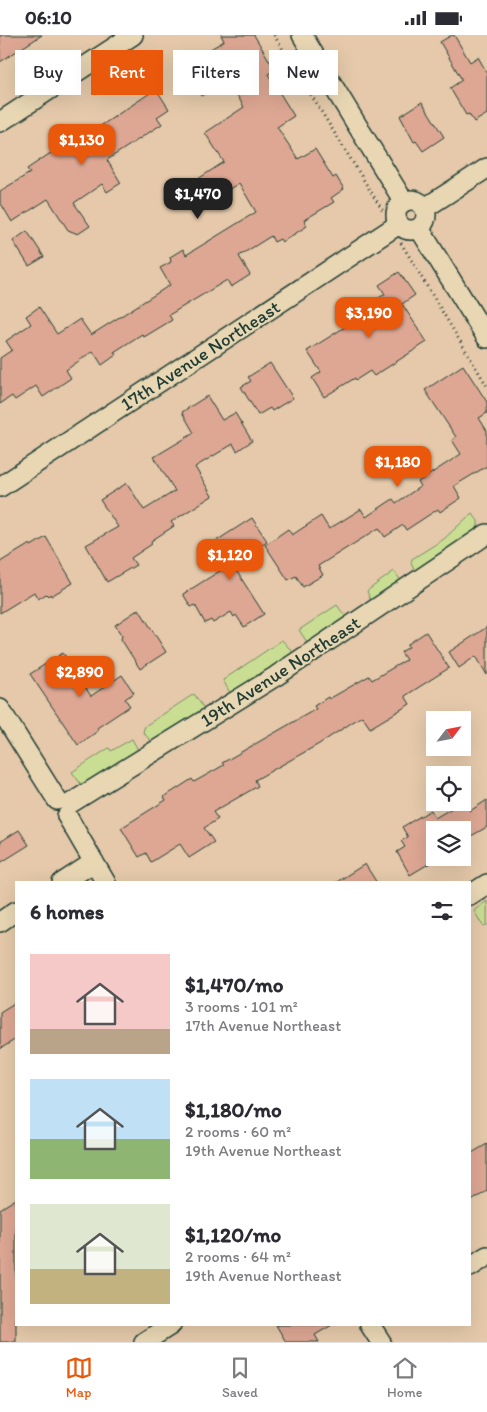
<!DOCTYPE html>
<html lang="en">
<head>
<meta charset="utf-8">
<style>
	body { margin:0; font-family:Itim,sans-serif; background:#f7f7f7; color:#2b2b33; height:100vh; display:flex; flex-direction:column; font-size:19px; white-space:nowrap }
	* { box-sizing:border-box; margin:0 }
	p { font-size:16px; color:#7c7c81 }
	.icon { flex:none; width:28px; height:28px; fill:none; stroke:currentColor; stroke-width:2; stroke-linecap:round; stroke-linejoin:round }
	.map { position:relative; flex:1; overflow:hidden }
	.side { position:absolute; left:15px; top:846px; width:456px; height:445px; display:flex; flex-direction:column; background:#fff; border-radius:0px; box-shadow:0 5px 20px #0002 }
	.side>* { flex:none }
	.banner { position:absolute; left:15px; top:15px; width:458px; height:45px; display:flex; gap:10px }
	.needle { width:32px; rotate:58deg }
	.fabs { position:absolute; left:426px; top:676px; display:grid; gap:10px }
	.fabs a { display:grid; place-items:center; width:45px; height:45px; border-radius:0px; background:#fff; box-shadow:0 5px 20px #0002; font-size:25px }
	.price { position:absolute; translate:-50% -42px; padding:0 11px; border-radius:10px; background:#ea580c; color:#fff; font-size:16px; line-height:32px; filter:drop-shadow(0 1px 2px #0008) }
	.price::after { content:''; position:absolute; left:50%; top:30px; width:15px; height:11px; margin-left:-8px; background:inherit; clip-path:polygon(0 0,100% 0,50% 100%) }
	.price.selected { background:#222; color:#fff }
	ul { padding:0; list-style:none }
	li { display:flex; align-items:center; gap:15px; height:125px; padding:0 15px }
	li span { display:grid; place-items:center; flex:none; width:140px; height:100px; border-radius:0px; color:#555 }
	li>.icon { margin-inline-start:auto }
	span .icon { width:60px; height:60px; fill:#fffc; stroke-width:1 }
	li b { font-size:21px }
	h2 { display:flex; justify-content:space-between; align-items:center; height:60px; padding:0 15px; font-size:21px }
	.chip { padding:0 18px; border-radius:0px; background:#fff; box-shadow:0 5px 20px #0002; font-size:18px; line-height:45px }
	.chip.selected { background:#ea580c; color:#fff }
	.status { display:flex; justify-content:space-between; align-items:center; height:35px; padding:0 25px; background:#fff; direction:ltr }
	.status svg { height:14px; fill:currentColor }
	.dock { display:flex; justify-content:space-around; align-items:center; height:70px; border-top:1px solid #e1e1e2; background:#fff; font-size:14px; color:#7c7c81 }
	.dock a { display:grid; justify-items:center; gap:2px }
	.dock .selected { color:#ea580c }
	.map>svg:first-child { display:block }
</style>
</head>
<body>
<div class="status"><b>06:10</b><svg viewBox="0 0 49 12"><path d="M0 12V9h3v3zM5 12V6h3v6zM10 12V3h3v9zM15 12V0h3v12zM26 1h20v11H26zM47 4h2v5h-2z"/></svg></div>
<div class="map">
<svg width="487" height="1307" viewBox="0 0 487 1307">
	<rect width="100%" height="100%" fill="#e5c9aa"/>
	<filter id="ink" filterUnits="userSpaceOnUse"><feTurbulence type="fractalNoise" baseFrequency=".02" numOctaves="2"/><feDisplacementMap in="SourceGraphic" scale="10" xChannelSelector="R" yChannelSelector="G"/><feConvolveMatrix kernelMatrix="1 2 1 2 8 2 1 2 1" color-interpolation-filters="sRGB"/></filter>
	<g filter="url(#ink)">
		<path fill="#cade93" stroke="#748e64" d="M472,478L478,486V492L473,499L415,537L411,528L412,524L444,504Z
			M394,536L401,546L373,565L370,564L367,556Z
			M337,570L347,584L309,610L299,595Z
			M282,605L295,620L230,658L223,645Z
			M194,659L203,672L201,676L155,706L150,705L143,697L145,691Z
			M132,704L138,715L136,720L83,752L72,737L109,713L111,716Z
			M487,866V890L483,891L474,876L476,874Z"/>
		<path fill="#dda793" stroke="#1f3d34" d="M0,0H42L0,27Z
			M221,0H254L275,35L268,39L294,81L277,92L298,124L315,114L333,143L336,141L344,154L331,163L334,167L304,185L307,191L282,207L280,204L274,207L271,201L239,221L250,240L231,252L227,245L169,280L172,285L144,302L142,299L114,317L116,320L102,330L93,316L66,335L71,343L43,362L36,351L15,365L12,361L0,369V323L12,315L6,306L31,289L26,281L39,272L57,299L80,284L91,300L170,250L160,233L171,227L170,222L183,214L186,220L256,177L239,148L212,165L198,144L224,127L205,98L244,72L228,45L201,61L182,31L224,6Z
			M452,0H454L470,27L478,22L487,38V79L474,87L469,79L466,80L450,53L462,45L440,7Z
			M156,54L169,74L157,82L162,89L107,125L121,148L107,157L102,149L74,168L90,191L78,199L68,195L48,164L12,187L0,167V156L30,138L27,134L55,115L56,117L63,112L64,114L67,112L69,116L101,95L99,92Z
			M422,67L444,102L423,116L416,106L414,107L400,81Z
			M27,196L44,222L29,231L13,206Z
			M399,237L415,260L402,269L427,307L374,341L370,336L356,345L355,343L324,362L312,343L321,337L307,316L345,292L342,286L385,259L379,250Z
			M270,328L293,363L272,376L270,373L258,380L241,352L251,346L248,342Z
			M463,330L487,367V378L479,383L487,396V431L454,451L461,463L440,477L438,474L406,495L403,490L385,502L379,493L318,531L323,540L303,552L296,541L288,545L265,510L288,494L292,500L321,481L329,494L361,474L366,482L393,464L396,468L421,451L418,447L461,419L452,405L456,402L425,355Z
			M207,361L222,385L235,378L252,406L237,416L233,409L195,432L212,461L171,487L174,491L151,506L152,509L131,523L136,530L107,547L86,510L118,492L100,465L127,448L144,475L175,456L154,422L194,398L182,377Z
			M252,483L267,506L232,529L264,579L244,592L236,580L234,582L231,577L213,588L211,585L205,588L195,570L191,572L183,559L231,529L216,506Z
			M46,502L73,548L51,561L50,559L48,561L46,559L38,564L34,557L0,578V527L30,509L31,511Z
			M139,574L166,617L140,634L121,604L122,601L115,590Z
			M487,592V640L476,621L459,633L449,617Z
			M426,597L449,633L405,661L410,669L370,693L362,681L319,709L255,745L258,751L213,777L218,784L204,793L214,807L189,823L180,809L151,827L146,818L139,822L121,793L166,765L164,762L192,744L194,747L224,730L222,728L316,674L314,671L328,662L329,664L369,641L372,645L406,625L401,617L409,612L408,609Z
			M63,618L91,661L122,640L134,658L125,664L130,671L97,693L98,696L78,710L30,639Z
			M487,765V792L464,805L465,807L462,809V795H435V822H440L410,840L397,817L405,812L401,806L408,802L402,792L431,775L435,783L457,770L459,773L466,769L470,776Z
			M19,795L29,810L0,828V807Z
			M365,829L377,848H335Z
			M16,967V1004L0,1014V977Z
			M487,1109V1156L470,1167V1119Z
			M16,1164V1307H0V1174Z
			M276,1290H332L315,1300L319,1307H286Z"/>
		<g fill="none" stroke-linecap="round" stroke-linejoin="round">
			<defs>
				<path id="minor" d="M302,0L404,167
					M0,87L133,0
					M396 180a15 15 0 1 1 30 0a15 15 0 1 1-30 0Z
					M425,173L487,133
					M419,193L487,303
					M0,452L399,189
					M0,674L57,765
					M71,768L276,641L487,499
					M67,781L106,848
					M62,848L94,827
					M470,860L487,849
					M0,887L16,876
					M470,1232L487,1221
					M370,1290L381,1307
					M144,1307L171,1290"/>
			</defs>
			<use href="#minor" stroke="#1f3d34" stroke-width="22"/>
			<path stroke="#1f3d34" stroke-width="3" stroke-dasharray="1 4" stroke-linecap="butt" d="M274,0L384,178
				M401,208L487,351"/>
			<use href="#minor" stroke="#e9d7b4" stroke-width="19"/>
		</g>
	</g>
	<g text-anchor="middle" stroke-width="4" stroke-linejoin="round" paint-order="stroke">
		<g font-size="19" fill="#1f3d34" stroke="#e9d7b4">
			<text transform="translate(200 320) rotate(-33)" y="7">17th Avenue Northeast</text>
			<text transform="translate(280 636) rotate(-33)" y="7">19th Avenue Northeast</text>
		</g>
	</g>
</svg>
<div class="fabs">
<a><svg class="needle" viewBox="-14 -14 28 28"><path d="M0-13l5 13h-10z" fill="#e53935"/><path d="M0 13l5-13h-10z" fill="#7c7c81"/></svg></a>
<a><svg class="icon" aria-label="locate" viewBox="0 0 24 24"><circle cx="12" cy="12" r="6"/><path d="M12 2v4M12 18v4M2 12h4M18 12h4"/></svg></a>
<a><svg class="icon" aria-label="layers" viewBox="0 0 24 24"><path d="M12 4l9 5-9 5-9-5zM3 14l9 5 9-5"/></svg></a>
</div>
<b class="price" style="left:82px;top:131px">$1,130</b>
<b class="price selected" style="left:198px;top:185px">$1,470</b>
<b class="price" style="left:369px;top:304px">$3,190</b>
<b class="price" style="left:398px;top:453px">$1,180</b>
<b class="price" style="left:230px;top:546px">$1,120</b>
<b class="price" style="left:80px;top:663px">$2,890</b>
<div class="banner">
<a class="chip">Buy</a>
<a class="chip selected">Rent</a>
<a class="chip">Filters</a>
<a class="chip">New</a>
</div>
<section class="side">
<h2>6 homes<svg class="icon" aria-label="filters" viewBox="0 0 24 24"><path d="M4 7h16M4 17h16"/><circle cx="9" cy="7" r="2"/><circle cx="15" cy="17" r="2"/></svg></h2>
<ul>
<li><span style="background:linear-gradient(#f6c9c9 75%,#b9a48a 0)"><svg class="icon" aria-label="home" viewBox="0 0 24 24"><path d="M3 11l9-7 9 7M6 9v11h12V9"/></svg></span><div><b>$1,470/mo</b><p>3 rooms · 101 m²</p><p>17th Avenue Northeast</p></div></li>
<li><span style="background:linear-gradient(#bfe0f5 60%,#8fb573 0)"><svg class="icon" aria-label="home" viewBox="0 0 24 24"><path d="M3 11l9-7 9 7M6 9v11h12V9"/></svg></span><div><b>$1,180/mo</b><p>2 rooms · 60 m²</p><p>19th Avenue Northeast</p></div></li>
<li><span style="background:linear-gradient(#dfe7d0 65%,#c2b280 0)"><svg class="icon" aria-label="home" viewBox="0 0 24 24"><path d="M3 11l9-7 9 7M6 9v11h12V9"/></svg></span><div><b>$1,120/mo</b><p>2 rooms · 64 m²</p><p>19th Avenue Northeast</p></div></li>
</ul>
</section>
</div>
<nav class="dock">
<a class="selected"><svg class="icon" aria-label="map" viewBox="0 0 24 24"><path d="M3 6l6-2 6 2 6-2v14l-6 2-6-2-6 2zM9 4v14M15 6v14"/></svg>Map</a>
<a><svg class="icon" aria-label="saved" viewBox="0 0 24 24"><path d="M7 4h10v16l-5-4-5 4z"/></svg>Saved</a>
<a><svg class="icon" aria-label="home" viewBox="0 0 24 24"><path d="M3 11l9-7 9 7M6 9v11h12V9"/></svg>Home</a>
</nav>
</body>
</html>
